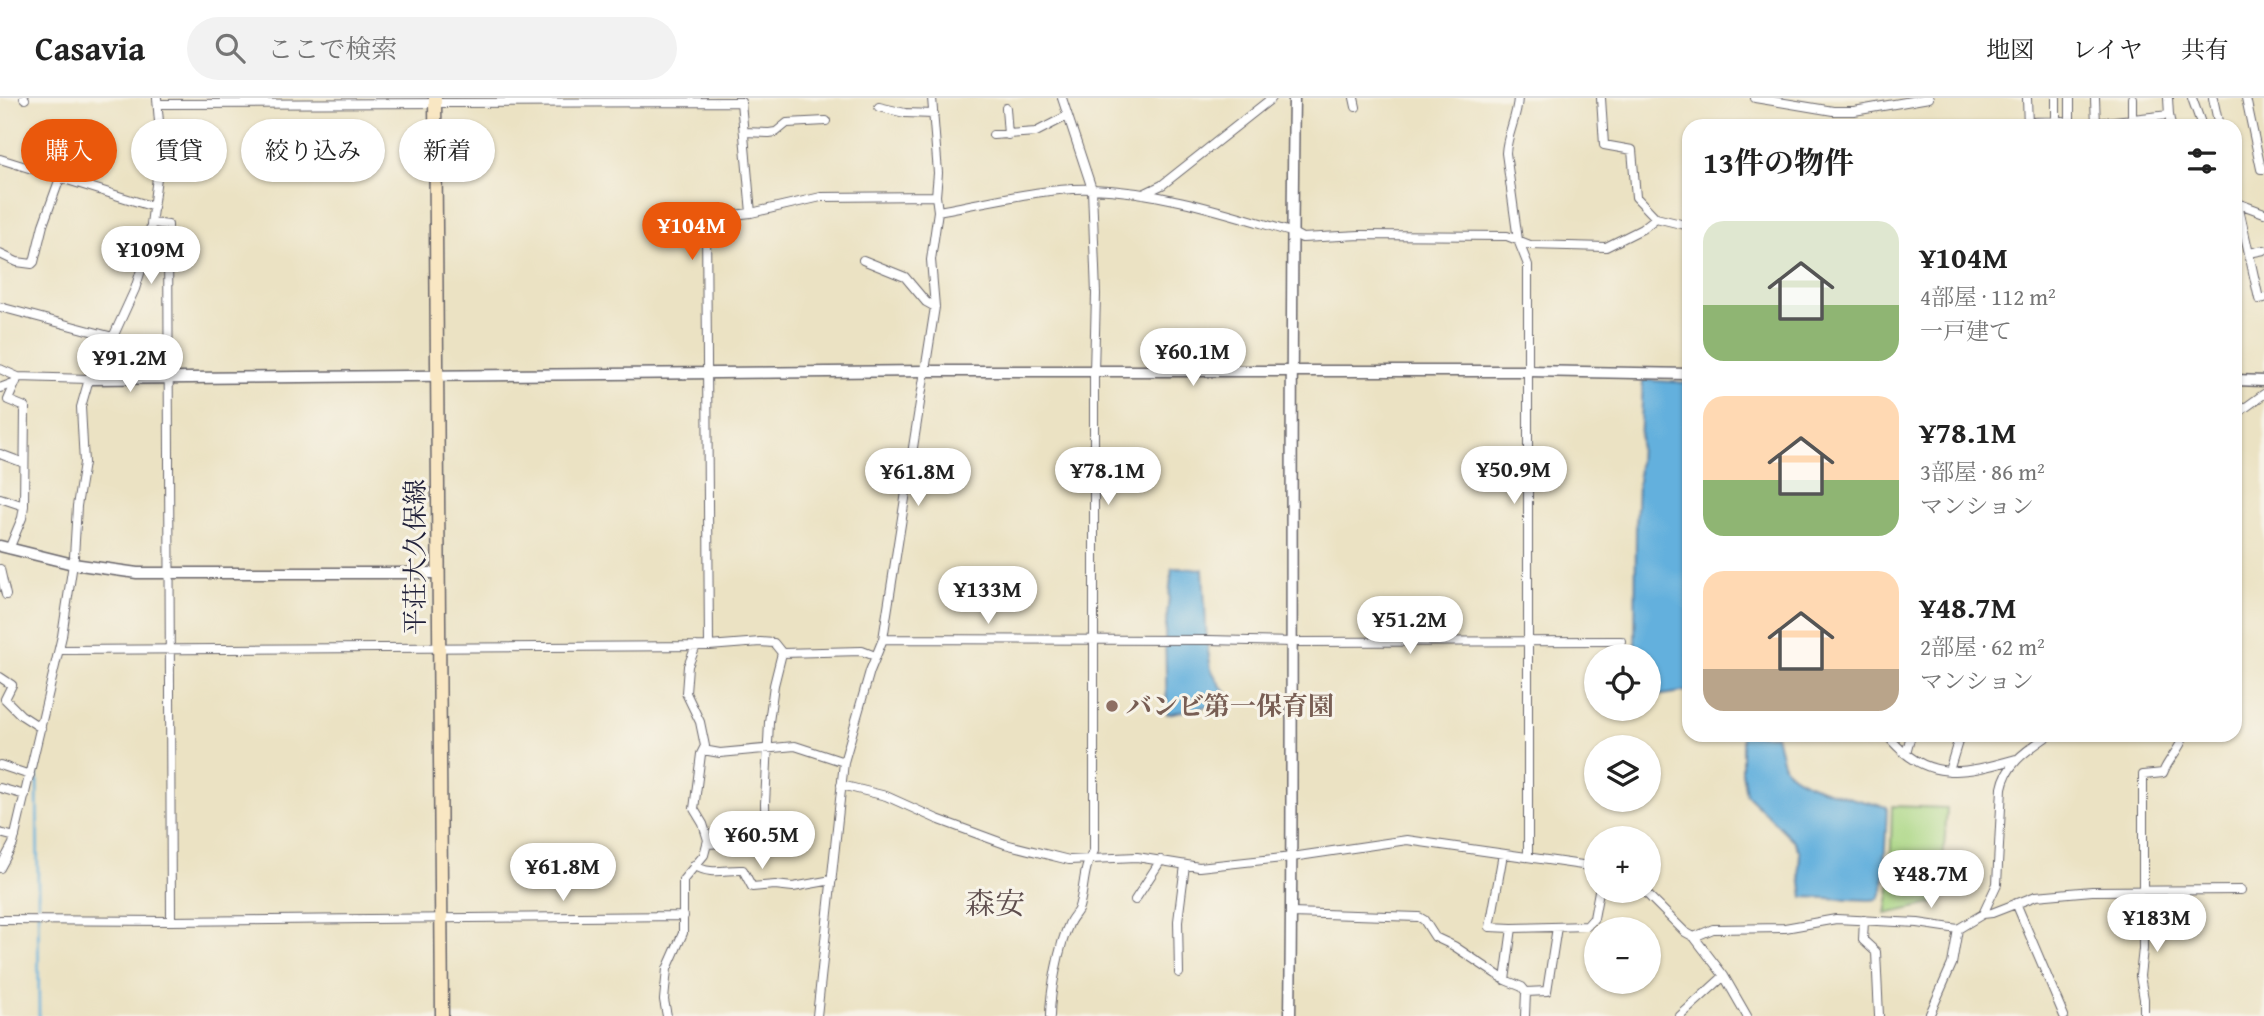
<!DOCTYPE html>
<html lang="ja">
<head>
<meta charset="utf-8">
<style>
	body { margin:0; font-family:"Gentium Book Plus","Noto Serif JP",serif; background:#f2f2f2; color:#222; height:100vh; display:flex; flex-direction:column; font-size:26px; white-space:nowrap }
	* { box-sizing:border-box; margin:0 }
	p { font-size:23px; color:#767676 }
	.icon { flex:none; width:38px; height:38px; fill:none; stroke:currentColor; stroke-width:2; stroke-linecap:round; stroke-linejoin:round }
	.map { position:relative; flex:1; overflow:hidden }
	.details { position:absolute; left:1682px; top:21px; width:560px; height:623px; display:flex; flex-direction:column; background:#fff; border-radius:21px; box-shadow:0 2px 5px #0004 }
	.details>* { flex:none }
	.hud { position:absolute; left:21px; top:21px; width:665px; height:63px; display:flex; gap:14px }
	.controls { position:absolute; left:1584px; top:546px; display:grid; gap:14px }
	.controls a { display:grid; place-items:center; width:77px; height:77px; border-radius:50%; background:#fff; box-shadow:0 2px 5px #0004; font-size:35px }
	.price { position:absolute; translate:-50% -60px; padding:0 16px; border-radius:24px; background:#fff; color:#222; font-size:23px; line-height:46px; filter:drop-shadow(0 2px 4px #0008) }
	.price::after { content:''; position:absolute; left:50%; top:42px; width:21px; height:16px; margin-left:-10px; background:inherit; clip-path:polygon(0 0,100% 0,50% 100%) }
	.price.current { background:#ea580c; color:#fff }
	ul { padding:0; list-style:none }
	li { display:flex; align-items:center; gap:21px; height:175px; padding:0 21px }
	li span { display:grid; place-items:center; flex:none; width:196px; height:140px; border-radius:21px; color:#555 }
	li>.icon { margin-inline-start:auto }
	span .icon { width:84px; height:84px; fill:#fffc; stroke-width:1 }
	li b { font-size:30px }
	h2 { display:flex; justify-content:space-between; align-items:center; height:84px; padding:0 21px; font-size:30px }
	.pill { padding:0 24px; border-radius:32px; background:#fff; box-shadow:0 2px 5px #0004; font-size:24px; line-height:63px }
	.pill.current { background:#ea580c; color:#fff }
	header { display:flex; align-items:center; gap:42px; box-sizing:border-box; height:98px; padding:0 35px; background:#fff; border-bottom:2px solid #e0e0e0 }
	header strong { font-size:33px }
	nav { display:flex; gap:38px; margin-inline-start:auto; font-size:24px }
	.search { width:490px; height:63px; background:#f2f2f2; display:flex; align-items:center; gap:18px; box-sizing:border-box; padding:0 24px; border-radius:38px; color:#767676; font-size:26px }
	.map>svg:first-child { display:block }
</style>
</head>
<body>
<header>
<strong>Casavia</strong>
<div class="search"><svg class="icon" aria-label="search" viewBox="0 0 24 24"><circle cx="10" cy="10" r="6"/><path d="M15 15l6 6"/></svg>ここで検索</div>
<nav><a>地図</a><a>レイヤ</a><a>共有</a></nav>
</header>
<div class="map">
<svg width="2264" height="918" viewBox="0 0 2264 918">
	<rect width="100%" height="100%" fill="#f7f3e8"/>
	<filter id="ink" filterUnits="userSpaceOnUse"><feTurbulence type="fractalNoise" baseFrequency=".0143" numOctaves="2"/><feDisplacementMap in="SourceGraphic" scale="14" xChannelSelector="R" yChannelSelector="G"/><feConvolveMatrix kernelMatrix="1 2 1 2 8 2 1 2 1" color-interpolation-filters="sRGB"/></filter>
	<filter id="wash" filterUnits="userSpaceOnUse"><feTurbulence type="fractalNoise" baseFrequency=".00686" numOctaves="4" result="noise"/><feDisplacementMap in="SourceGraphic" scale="28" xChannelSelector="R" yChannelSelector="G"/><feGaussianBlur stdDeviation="1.57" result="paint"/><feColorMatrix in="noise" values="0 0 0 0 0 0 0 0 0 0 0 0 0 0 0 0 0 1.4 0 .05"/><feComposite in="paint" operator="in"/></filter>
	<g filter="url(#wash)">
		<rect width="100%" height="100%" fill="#ebe2c3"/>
		<path fill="#aad784" stroke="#667c60" stroke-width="2" d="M1892,708L1947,710L1940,804L1886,816L1890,792Z"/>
		<path fill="#64b0dd" stroke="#43698c" stroke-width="2" d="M1643,282L1689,285V593L1649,599L1648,558H1635L1636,428Z
			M1172,470L1203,471L1207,546L1211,571L1220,587L1231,600L1229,604L1167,616L1165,537Z
			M1742,637H1776C1779,647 1780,660 1785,669C1795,688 1865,704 1887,709L1883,792L1878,801L1870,802L1803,799L1799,770L1800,755L1794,743L1746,696L1742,674Z"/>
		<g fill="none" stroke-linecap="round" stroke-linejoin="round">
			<path stroke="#64b0dd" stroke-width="2.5" d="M39,918L37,673L39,659"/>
		</g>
	</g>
	<g filter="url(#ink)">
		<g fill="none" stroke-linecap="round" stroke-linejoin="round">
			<defs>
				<path id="minor" d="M24,0L25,1
					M1354,0L1356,9
					M1518,0C1517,20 1507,36 1506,55L1518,142L1528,167V759
					M1601,0L1604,47L1632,52L1636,99L1656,120
					M1755,0L1833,13H1854L1929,0
					M2027,0L2028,28
					M2095,0L2096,28
					M2132,0V21
					M2192,0L2202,28
					M2213,0L2219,28
					M2246,0L2261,71H2264
					M158,6L741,4L751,115
					M879,9L905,15L934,16
					M1006,10L1008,37
					M2169,17L2171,28
					M2056,23V0
					M2028,24L2063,23
					M2096,25L2169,17L2168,0
					M2070,28V0
					M744,34L769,35L776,34L787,25L826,23
					M993,37L1036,34L1067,18
					M0,61L154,109
					M1143,96L1162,87L1272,0
					M2237,105L2264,115
					M2238,106L2259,201L2264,200
					M938,113C986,105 1044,89 1092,91C1160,93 1226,115 1291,134L1302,140L1360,137L1507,138L1530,147L1606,149L1642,131L1656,120L1689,128
					M153,125L168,127L171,823
					M2249,155L2264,152
					M0,156L17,164L32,166L34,164L43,127L60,80
					M863,162L905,179L926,204L935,209
					M0,209L113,239
					M0,271L18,279L89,281
					M0,290L16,284
					M2235,317L2264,296
					M0,356L24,365
					M0,400L24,408
					M9,451L22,420L24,408L25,309L8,302L18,279
					M0,471L6,497
					M883,541L1209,542L1293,544L1621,543
					M709,548L706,120L751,115L821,99L936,98
					M59,552L709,548L760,544L774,545L782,555L862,553L875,558
					M0,579L12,587L5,601L21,617L41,630
					M1887,637C1926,685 1963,676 2016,661
					M703,652L720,655L795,648L844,664
					M1906,656L1911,637
					M0,667L30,677
					M1949,673L1960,637
					M841,687L886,698L937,721L1005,746L1069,762L1137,759L1199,769L1292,759L1407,742L1596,769
					M0,690L25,697
					M0,735L15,739
					M707,746L760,743L766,739L765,706L769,624L774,587L782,555
					M1503,756L1490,829L1512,830L1505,882L1522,889L1526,894L1525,918
					M694,767C710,778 726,771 743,772L752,789L775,787L793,789L832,782
					M0,770L13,746L62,538L74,459L77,408L84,365L81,309L89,281L113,239L135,191L148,150L161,48L157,0
					M1644,793L1685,834L1694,839L1724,878L1747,918
					M1135,802L1161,762
					M2016,805L2064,918
					M1291,815L1419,819L1424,822L1435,839L1454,848L1505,882
					M1983,816L1992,815L2036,798L2092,793L2241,792
					M0,822L171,823L684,818
					M1864,822L1863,842L1876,854L1879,918
					M1512,830L1587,828L1594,820L1599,793
					M1694,839L1713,831L1785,830L1836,821L1918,825L1958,831L1983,816L1997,786L2002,690C2007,664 2028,652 2049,637
					M1179,875L1178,823L1185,767
					M1526,894L1547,893L1557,829
					M667,918L664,902L667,871L683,835V782L704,757L708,742L703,726L694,711L701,656L705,648L700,624L686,595L688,568L696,548
					M817,918L844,664L870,573L883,541L935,209L931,162L938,113L936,98L938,75L932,0
					M1050,918C1050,895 1059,847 1069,826C1071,821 1075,817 1078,812C1085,793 1082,770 1094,753V274L1096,196L1092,91L1062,0
					M1680,918L1724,878
					M1929,918L1952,866L1958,831
					M2144,918V901L2140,878L2143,851V677L2163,675C2168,661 2180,652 2184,637"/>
				<path id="tertiary" d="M89,281L926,273H1529L1689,276
					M2235,282L2264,283
					M0,448L73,466L137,475H439
					M1290,918C1294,612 1289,306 1294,0"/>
				<path id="secondary" d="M435,0L442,918"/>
			</defs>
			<use href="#minor" stroke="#68656b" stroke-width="10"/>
			<use href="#tertiary" stroke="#68656b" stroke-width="13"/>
			<use href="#secondary" stroke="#68656b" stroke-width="15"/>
			<use href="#minor" stroke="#fff" stroke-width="8"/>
			<use href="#tertiary" stroke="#fff" stroke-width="10"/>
			<use href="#secondary" stroke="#f9e7c3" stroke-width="12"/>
		</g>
	</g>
	<circle fill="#8d6e63" stroke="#f7f3e8" stroke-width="2.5" cx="1112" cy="608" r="7"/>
	<g text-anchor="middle" stroke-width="6" stroke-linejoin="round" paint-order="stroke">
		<g font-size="26" fill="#22223b" stroke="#f7f3e8">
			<text transform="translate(415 459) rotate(-90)" y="9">平荘大久保線</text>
		</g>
		<g font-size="26" font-weight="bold" fill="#785e54" stroke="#f7f3e8" text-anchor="start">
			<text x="1126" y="617">バンビ第一保育園</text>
		</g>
		<g font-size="30" fill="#5f4e4e" stroke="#f7f3e8">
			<text x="995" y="816">森安</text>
		</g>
	</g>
</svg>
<div class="controls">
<a><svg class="icon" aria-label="locate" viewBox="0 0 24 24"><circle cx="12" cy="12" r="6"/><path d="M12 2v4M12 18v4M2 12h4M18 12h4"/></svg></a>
<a><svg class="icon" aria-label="layers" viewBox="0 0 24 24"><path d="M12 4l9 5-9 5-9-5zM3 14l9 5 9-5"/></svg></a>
<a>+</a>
<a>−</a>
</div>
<b class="price current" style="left:692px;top:164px">¥104M</b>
<b class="price" style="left:151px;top:188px">¥109M</b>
<b class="price" style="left:1193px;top:290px">¥60.1M</b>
<b class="price" style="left:130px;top:296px">¥91.2M</b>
<b class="price" style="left:1514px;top:408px">¥50.9M</b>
<b class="price" style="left:1108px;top:409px">¥78.1M</b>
<b class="price" style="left:918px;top:410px">¥61.8M</b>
<b class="price" style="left:988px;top:528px">¥133M</b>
<b class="price" style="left:1410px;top:558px">¥51.2M</b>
<b class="price" style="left:762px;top:773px">¥60.5M</b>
<b class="price" style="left:563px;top:805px">¥61.8M</b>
<b class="price" style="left:1931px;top:812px">¥48.7M</b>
<b class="price" style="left:2157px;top:856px">¥183M</b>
<div class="hud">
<a class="pill current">購入</a>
<a class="pill">賃貸</a>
<a class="pill">絞り込み</a>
<a class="pill">新着</a>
</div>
<section class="details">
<h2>13件の物件<svg class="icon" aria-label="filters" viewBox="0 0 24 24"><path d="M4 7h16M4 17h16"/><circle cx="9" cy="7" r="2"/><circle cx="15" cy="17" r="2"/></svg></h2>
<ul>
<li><span style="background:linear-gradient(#dfe7d0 60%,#8fb573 0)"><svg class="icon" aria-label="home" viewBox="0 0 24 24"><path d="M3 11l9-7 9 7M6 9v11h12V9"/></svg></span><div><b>¥104M</b><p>4部屋 · 112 m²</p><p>一戸建て</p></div></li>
<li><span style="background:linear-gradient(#ffd9b3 60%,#8fb573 0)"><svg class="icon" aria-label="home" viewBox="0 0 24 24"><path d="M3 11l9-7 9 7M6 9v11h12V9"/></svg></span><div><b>¥78.1M</b><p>3部屋 · 86 m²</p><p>マンション</p></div></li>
<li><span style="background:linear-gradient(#ffd9b3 70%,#b9a48a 0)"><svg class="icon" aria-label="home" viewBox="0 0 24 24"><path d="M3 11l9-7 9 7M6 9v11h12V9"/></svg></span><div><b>¥48.7M</b><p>2部屋 · 62 m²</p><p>マンション</p></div></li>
</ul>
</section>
</div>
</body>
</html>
